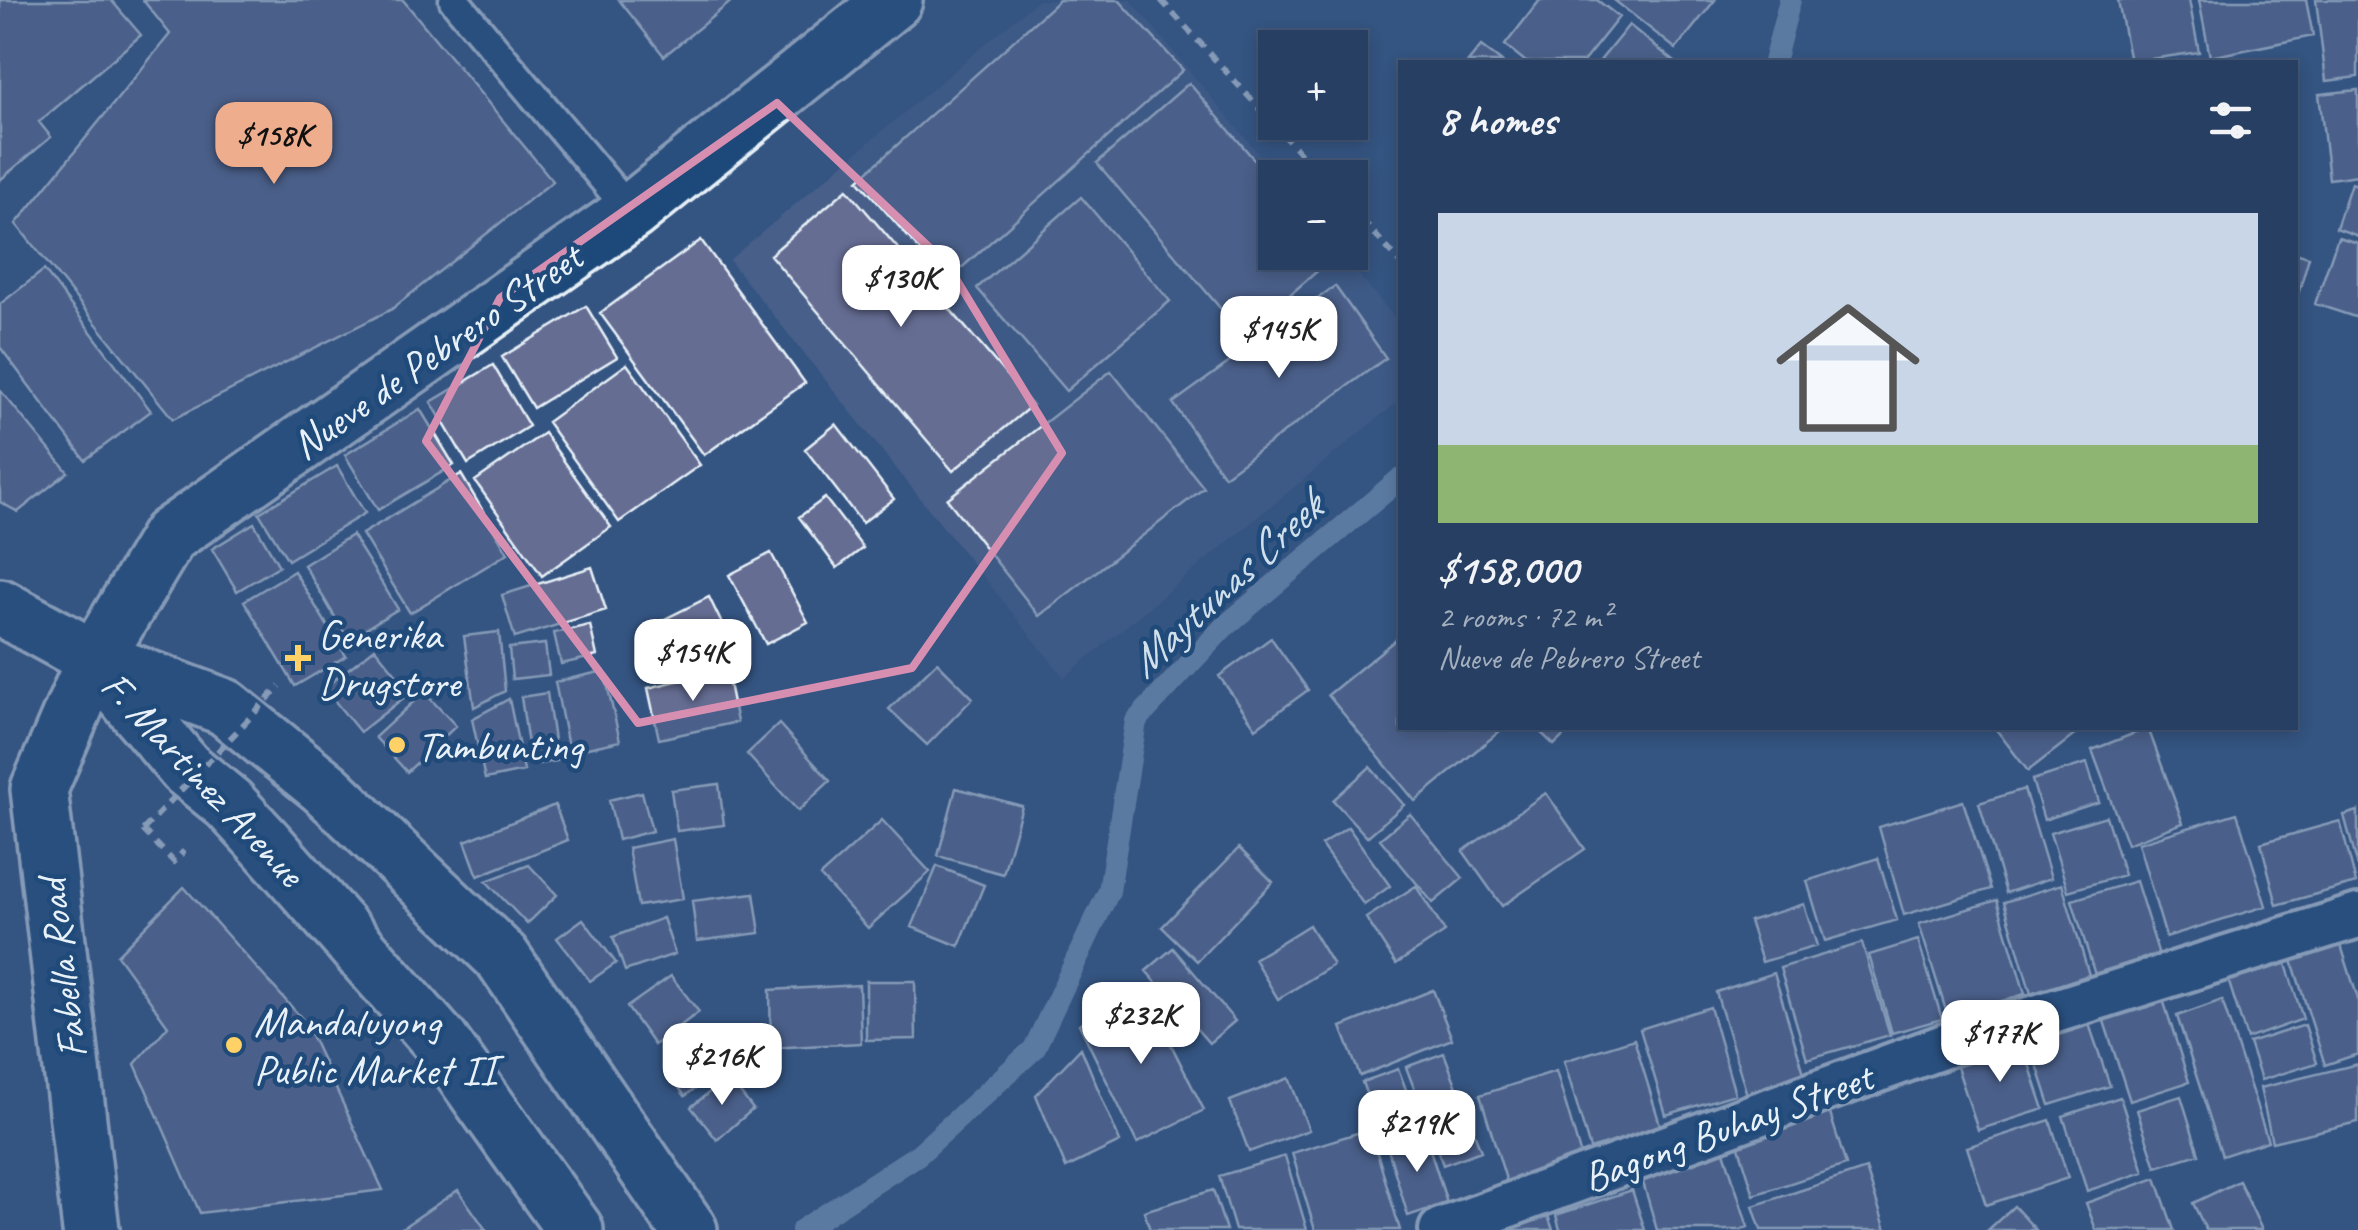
<!DOCTYPE html>
<html lang="en">
<head>
<meta charset="utf-8">
<style>
	body { margin:0; font-family:Caveat,sans-serif; background:#2f4668; color:#f1f3f6; height:100vh; display:flex; flex-direction:column; font-size:38px; white-space:nowrap }
	* { box-sizing:border-box; margin:0 }
	p { font-size:32px; color:#a4afbe }
	.icon { flex:none; width:55px; height:55px; fill:none; stroke:currentColor; stroke-width:2; stroke-linecap:round; stroke-linejoin:round }
	.map { position:relative; flex:1; overflow:hidden }
	.panel { position:absolute; left:1398px; top:60px; width:900px; height:670px; display:flex; flex-direction:column; background:#273f62; border-radius:0px; box-shadow:0 5px 15px #0003,0 0 0 2px #435877 }
	.panel>* { flex:none }
	.tools { position:absolute; left:1258px; top:30px; display:grid; gap:20px }
	.tools a { display:grid; place-items:center; width:110px; height:110px; border-radius:0px; background:#273f62; box-shadow:0 5px 15px #0003,0 0 0 2px #435877; font-size:50px }
	.price { position:absolute; translate:-50% -85px; padding:0 22px; border-radius:20px; background:#fff; color:#222; font-size:32px; line-height:65px; filter:drop-shadow(0 2px 5px #0008) }
	.price::after { content:''; position:absolute; left:50%; top:60px; width:30px; height:22px; margin-left:-15px; background:inherit; clip-path:polygon(0 0,100% 0,50% 100%) }
	.price.selected { background:#eead8d; color:#111 }
	ul { padding:0; list-style:none }
	li { display:grid; align-content:center; gap:20px; height:530px; padding:0 40px }
	li+li { border-top:2px solid #435877 }
	li span { display:grid; place-items:center; height:310px; border-radius:0px; color:#555 }
	li>.icon { margin-inline-start:auto }
	span .icon { width:180px; height:180px; fill:#fffc; stroke-width:1 }
	li b { font-size:42px }
	h2 { display:flex; justify-content:space-between; align-items:center; height:120px; padding:0 40px; font-size:42px }
	.map>svg:first-child { display:block }
</style>
</head>
<body>
<div class="map">
<svg width="2358" height="1230" viewBox="0 0 2358 1230">
	<rect width="100%" height="100%" fill="#345482"/>
	<filter id="ink" filterUnits="userSpaceOnUse"><feTurbulence type="fractalNoise" baseFrequency=".01" numOctaves="2"/><feDisplacementMap in="SourceGraphic" scale="20" xChannelSelector="R" yChannelSelector="G"/><feConvolveMatrix kernelMatrix="1 2 1 2 8 2 1 2 1" color-interpolation-filters="sRGB"/></filter>
	<g filter="url(#ink)">
		<path fill="#465f89" d="M1037,0H1131L1278,177L1275,178V252L1341,253L1400,324V400L1064,678L729,260Z"/>
		<g fill="none" stroke-linecap="round" stroke-linejoin="round">
			<path stroke="#8aa8c7" stroke-width="22" d="M1774,62L1790,0
				M802,1230L919,1154L1034,1049L1109,891L1136,721L1223,628L1400,479"/>
		</g>
		<path fill="#656d93" stroke="#e8f1f8" stroke-width="2.5" d="M0,0H111L141,35L39,122L51,137L0,180Z
			M143,0H403L553,181L392,309L173,419L16,224L170,34Z
			M619,0H733L664,56Z
			M1059,0H1119L1183,70L947,281L858,180Z
			M1540,0H1597L1619,17L1583,62H1526L1505,45Z
			M1614,0H1715L1676,49Z
			M2118,0H2189L2199,52L2130,62Z
			M2199,0H2306L2313,36L2210,57Z
			M2316,0H2358V77L2326,81Z
			M1629,25L1675,62H1599Z
			M1481,46L1502,62H1468Z
			M1189,83L1275,184V252H1334L1336,255L1243,335L1097,163Z
			M2358,90V175L2329,179L2319,94Z
			M2351,183L2358,185V236L2336,228Z
			M847,189L1032,405L953,471L770,255Z
			M1081,197L1170,301L1066,391L977,288Z
			M2338,237L2358,243V318L2315,304Z
			M701,240L805,383L704,455L600,313Z
			M2295,253L2309,257L2295,305Z
			M44,270L151,411L85,460L0,347V304Z
			M1335,286L1386,358L1224,476L1173,403Z
			M586,306L617,357L533,408L502,357Z
			M627,364L700,465L619,522L547,422Z
			M493,365L529,426L468,464L431,402Z
			M1111,371L1204,488L1039,616L947,499Z
			M0,390L68,472L18,512L0,502Z
			M420,409L454,465L378,510L345,455Z
			M836,424L894,499L862,523L805,449Z
			M544,433L611,527L542,576L475,481Z
			M337,466L365,513L288,560L259,513Z
			M461,474L508,553L410,613L362,534Z
			M825,498L863,548L837,568L799,517Z
			M254,523L279,566L237,591L212,549Z
			M352,535L398,609L348,639L304,565Z
			M771,553L808,622L766,644L729,575Z
			M592,567L606,610L515,638L502,595Z
			M294,571L346,656L295,686L244,601Z
			M709,597L738,657L665,671L657,623Z
			M590,625L597,656L561,664L554,633Z
			M499,632L505,691L474,707L464,636Z
			M1400,636V728H1497L1500,731L1415,801L1328,695Z
			M1271,638L1308,690L1256,728L1219,676Z
			M545,644L549,675L512,679L509,648Z
			M375,648L411,692L360,732L324,688Z
			M937,662L973,698L927,745L889,709Z
			M726,669L737,722L659,739L648,688Z
			M604,671L620,741L569,752L555,682Z
			M424,692L456,726L407,772L375,737Z
			M547,693L557,761L531,765L521,697Z
			M509,699L524,771L485,779L472,719Z
			M779,724L830,781L798,811L747,754Z
			M1536,728H1572L1554,745Z
			M1995,728H2073L2077,733L2028,771Z
			M2148,728L2183,823L2127,844L2092,750Z
			M2087,763L2099,802L2044,820L2032,780Z
			M1370,767L1404,805L1367,837L1333,800Z
			M719,784L724,825L677,831L671,790Z
			M956,788L1022,806L1003,874L938,856Z
			M2024,789L2051,878L2006,893L1979,803Z
			M642,792L652,831L618,840L609,800Z
			M1546,793L1585,849L1502,906L1463,851Z
			M1963,801L1991,889L1904,915L1879,827Z
			M555,805L568,840L478,876L465,841Z
			M2358,811V867L2344,815Z
			M2237,813L2266,906L2166,937L2138,843Z
			M1410,814L1463,878L1433,903L1380,839Z
			M2106,816L2124,875L2068,891L2050,833Z
			M882,820L930,872L868,928L820,876Z
			M2340,821L2356,883L2277,905L2261,843Z
			M1348,827L1390,886L1364,905L1321,845Z
			M673,839L683,899L638,906L628,848Z
			M1239,848L1273,882L1197,961L1162,927Z
			M1878,858L1897,920L1825,941L1807,881Z
			M529,865L557,895L527,924L486,881Z
			M937,866L984,885L959,946L912,927Z
			M2136,881L2159,955L2095,975L2072,900Z
			M2062,884L2089,975L2031,994L2004,902Z
			M1416,886L1445,932L1396,964L1366,918Z
			M184,887L305,1022L383,1190L200,1213L135,1064L168,1026L117,955Z
			M754,893L760,933L697,941L692,901Z
			M1997,900L2025,994L1948,1017L1919,924Z
			M1804,904L1817,946L1762,962L1749,921Z
			M663,918L675,954L625,971L613,937Z
			M583,919L616,963L590,981L557,938Z
			M1309,925L1333,965L1278,999L1254,959Z
			M2338,936L2358,999V1054L2325,1065L2289,951Z
			M1918,940L1942,1019L1892,1033L1869,955Z
			M1862,943L1890,1035L1807,1059L1780,968Z
			M1173,948L1235,1021L1209,1043L1146,971Z
			M2281,948L2303,1019L2247,1039L2224,967Z
			M1774,973L1809,1090L1751,1108L1716,992Z
			M671,976L699,1012L654,1045L627,1007Z
			M866,981H915L916,1039L866,1040Z
			M859,985L861,1043L771,1048L770,990Z
			M1433,990L1452,1039L1360,1076L1341,1027Z
			M1144,991L1204,1110L1137,1143L1079,1024Z
			M2162,996L2189,1082L2130,1101L2102,1015Z
			M2222,1000L2268,1141L2222,1156L2177,1016Z
			M1710,1007L1735,1094L1666,1115L1640,1029Z
			M2087,1018L2110,1086L2050,1105L2028,1037Z
			M2305,1025L2317,1063L2261,1080L2249,1043Z
			M1634,1039L1661,1128L1590,1149L1564,1061Z
			M2021,1040L2044,1109L1978,1130L1955,1061Z
			M695,1045L716,1073L685,1096L664,1067Z
			M1081,1048L1120,1142L1066,1168L1036,1095Z
			M1444,1053L1481,1151L1443,1165L1406,1067Z
			M2358,1064V1122L2272,1142L2260,1088Z
			M1398,1069L1420,1125L1382,1139L1362,1082Z
			M1556,1071L1583,1163L1508,1186L1480,1095Z
			M728,1077L753,1109L717,1140L691,1107Z
			M1289,1078L1309,1130L1249,1152L1230,1101Z
			M2181,1096L2199,1154L2156,1167L2137,1110Z
			M2120,1097L2144,1172L2087,1191L2063,1116Z
			M1827,1104L1846,1165L1754,1195L1735,1134Z
			M2050,1120L2068,1178L1986,1205L1967,1147Z
			M1370,1129L1400,1230H1315L1292,1153Z
			M1425,1134L1447,1203L1408,1216L1387,1146Z
			M1722,1145L1748,1227L1740,1230H1657L1640,1172Z
			M1285,1156L1307,1230H1235L1219,1176Z
			M1866,1169L1886,1230H1761L1753,1206Z
			M2156,1178L2174,1230H2096L2086,1203Z
			M2239,1181L2262,1230H2206L2193,1203Z
			M458,1190L486,1230H399Z
			M1213,1190L1226,1230H1150L1144,1211Z
			M1632,1190L1645,1230H1560L1556,1215Z
			M2014,1206L2036,1230H1988Z
			M1547,1213L1553,1230H1494Z"/>
		<g fill="none" stroke-linecap="round" stroke-linejoin="round">
			<defs>
				<path id="service" d="M454,0L631,212"/>
				<path id="pedestrian" d="M1441,1230L1947,1045L2358,916"/>
				<path id="tertiary" d="M91,1230L39,789L95,659"/>
				<path id="secondary" d="M0,607L95,659L225,707L325,788L502,957L689,1230
					M95,659L169,536L631,212L894,0
					M96,661L185,768L229,804L266,844L441,1042L575,1230"/>
			</defs>
			<use href="#service" stroke="#e8f1f8" stroke-width="35"/>
			<use href="#pedestrian" stroke="#e8f1f8" stroke-width="50"/>
			<use href="#tertiary" stroke="#e8f1f8" stroke-width="62"/>
			<use href="#secondary" stroke="#e8f1f8" stroke-width="62"/>
			<path stroke="#e8f1f8" stroke-width="6" stroke-dasharray="10 8" stroke-linecap="butt" d="M1161,0L1323,178
				M1350,207L1400,262
				M143,830L174,862L184,851"/>
			<use href="#service" stroke="#1f4a7a" stroke-width="28"/>
			<use href="#pedestrian" stroke="#1f4a7a" stroke-width="42"/>
			<use href="#tertiary" stroke="#1f4a7a" stroke-width="55"/>
			<use href="#secondary" stroke="#1f4a7a" stroke-width="55"/>
			<path stroke="#e8f1f8" stroke-width="6" stroke-dasharray="10 8" stroke-linecap="butt" d="M143,830L280,686"/>
		</g>
	</g>
	<path d="M0 0H2358V1230H0ZM777,103L947,264L1062,453L912,668L638,723L426,441L500,298Z" fill="#345482" fill-opacity=".55" fill-rule="evenodd"/>
	<path fill="none" stroke="#d78fb1" stroke-width="8" stroke-linejoin="round" d="M777,103L947,264L1062,453L912,668L638,723L426,441L500,298Z"/>
	<g fill="#ffd166" stroke="#1f4a7a" stroke-width="4">
		<path d="M293 643h10v10h10v10h-10v10h-10v-10h-10v-10h10z"/>
		<circle cx="397" cy="745" r="10"/>
		<circle cx="234" cy="1045" r="10"/>
	</g>
	<g text-anchor="middle" stroke-width="9" stroke-linejoin="round" paint-order="stroke">
		<g font-size="42" fill="#e8f1f8" stroke="#1f4a7a">
			<text transform="translate(436 350) rotate(-35)" y="15">Nueve de Pebrero Street</text>
			<text transform="translate(204 778) rotate(47)" y="15">F. Martinez Avenue</text>
			<text transform="translate(61 969) rotate(-97)" y="15">Fabella Road</text>
			<text transform="translate(1727 1126) rotate(-20)" y="15">Bagong Buhay Street</text>
		</g>
		<g font-size="42" fill="#e8f1f8" stroke="#1f4a7a" text-anchor="start">
			<text x="318" y="649">Generika<tspan x="318" dy="48">Drugstore</tspan></text>
			<text x="417" y="760">Tambunting</text>
			<text x="254" y="1036">Mandaluyong<tspan x="254" dy="48">Public Market II</tspan></text>
		</g>
		<g font-size="45" font-style="italic" fill="#d0dfec" stroke="#1f4a7a">
			<text transform="translate(1224 584) rotate(-43)" y="16">Maytunas Creek</text>
		</g>
	</g>
</svg>
<div class="tools">
<a>+</a>
<a>−</a>
</div>
<b class="price selected" style="left:274px;top:187px">$158K</b>
<b class="price" style="left:901px;top:330px">$130K</b>
<b class="price" style="left:1279px;top:381px">$145K</b>
<b class="price" style="left:693px;top:704px">$154K</b>
<b class="price" style="left:1141px;top:1067px">$232K</b>
<b class="price" style="left:2000px;top:1085px">$177K</b>
<b class="price" style="left:722px;top:1108px">$216K</b>
<b class="price" style="left:1417px;top:1175px">$219K</b>
<section class="panel">
<h2>8 homes<svg class="icon" aria-label="filters" viewBox="0 0 24 24"><path d="M4 7h16M4 17h16"/><circle cx="9" cy="7" r="2"/><circle cx="15" cy="17" r="2"/></svg></h2>
<ul>
<li><span style="background:linear-gradient(#c9d6e8 75%,#8fb573 0)"><svg class="icon" aria-label="home" viewBox="0 0 24 24"><path d="M3 11l9-7 9 7M6 9v11h12V9"/></svg></span><div><b>$158,000</b><p>2 rooms · 72 m²</p><p>Nueve de Pebrero Street</p></div></li>
</ul>
</section>
</div>
</body>
</html>
